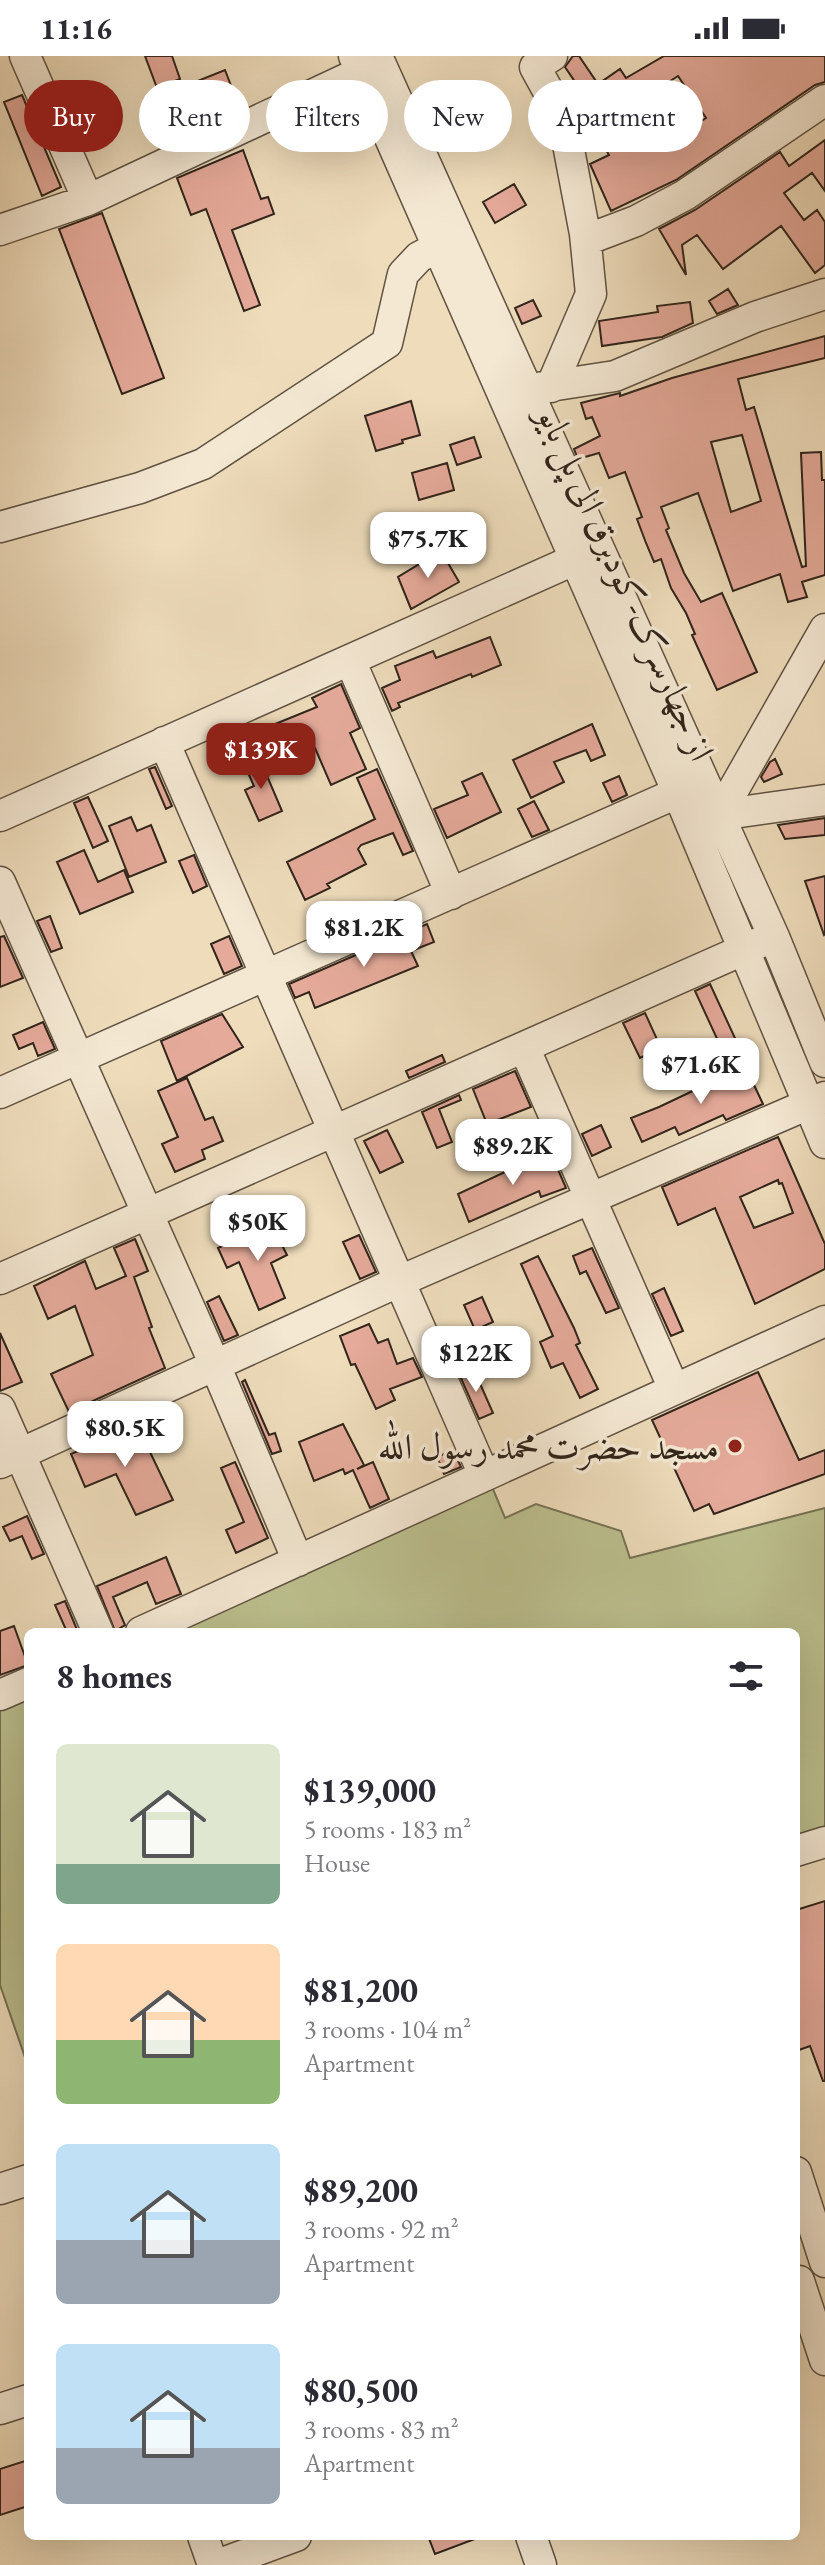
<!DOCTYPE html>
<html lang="en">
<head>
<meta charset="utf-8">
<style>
	body { margin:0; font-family:"EB Garamond",Amiri,serif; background:#f7f7f7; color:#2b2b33; height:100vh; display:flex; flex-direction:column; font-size:30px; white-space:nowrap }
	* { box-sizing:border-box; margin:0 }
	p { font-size:26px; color:#7c7c81 }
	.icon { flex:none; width:44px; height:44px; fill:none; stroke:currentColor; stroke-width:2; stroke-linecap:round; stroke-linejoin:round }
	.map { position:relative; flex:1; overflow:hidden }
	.details { position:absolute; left:24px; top:1572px; width:776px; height:912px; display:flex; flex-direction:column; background:#fff; border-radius:12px; box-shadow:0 8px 32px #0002 }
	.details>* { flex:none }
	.hud { position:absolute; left:24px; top:24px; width:778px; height:72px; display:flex; gap:16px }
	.price { position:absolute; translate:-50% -68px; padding:0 18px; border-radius:16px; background:#fff; color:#222; font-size:26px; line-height:52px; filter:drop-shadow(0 2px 4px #0008) }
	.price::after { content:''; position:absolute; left:50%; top:48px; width:24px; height:18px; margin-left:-12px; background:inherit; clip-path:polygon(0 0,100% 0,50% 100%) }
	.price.current { background:#8f2418; color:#fff }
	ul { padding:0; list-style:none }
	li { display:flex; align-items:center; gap:24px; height:200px; padding:0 32px }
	li span { display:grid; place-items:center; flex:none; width:224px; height:160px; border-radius:12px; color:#555 }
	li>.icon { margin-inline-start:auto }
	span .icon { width:96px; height:96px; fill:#fffc; stroke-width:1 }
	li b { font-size:34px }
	h2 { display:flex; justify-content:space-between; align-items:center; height:96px; padding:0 32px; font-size:34px }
	.pill { padding:0 28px; border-radius:36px; background:#fff; box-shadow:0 8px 32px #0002; font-size:28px; line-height:72px }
	.pill.current { background:#8f2418; color:#fff }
	.status { display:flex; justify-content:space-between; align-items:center; height:56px; padding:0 40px; background:#fff; direction:ltr }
	.status svg { height:22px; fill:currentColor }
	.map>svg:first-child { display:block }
</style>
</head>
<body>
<div class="status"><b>11:16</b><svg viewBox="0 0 49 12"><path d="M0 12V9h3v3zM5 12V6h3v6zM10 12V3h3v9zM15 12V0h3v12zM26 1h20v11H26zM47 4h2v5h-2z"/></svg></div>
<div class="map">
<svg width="825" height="2509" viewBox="0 0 825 2509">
	<rect width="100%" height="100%" fill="#eedcbb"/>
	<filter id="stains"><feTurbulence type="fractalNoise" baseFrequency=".0025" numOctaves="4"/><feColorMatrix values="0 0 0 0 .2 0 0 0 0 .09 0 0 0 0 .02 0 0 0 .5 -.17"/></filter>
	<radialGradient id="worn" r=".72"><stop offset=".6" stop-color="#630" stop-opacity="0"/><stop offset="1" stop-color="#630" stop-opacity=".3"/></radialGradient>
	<path fill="#bcbf8e" stroke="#767254" stroke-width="2" d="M490,1426L505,1462L536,1448L621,1475L630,1502L825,1452V1773L796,1782V1576H154Z
		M28,1633V2010L0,1929V1645Z"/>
	<path fill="#e5aa9a" stroke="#30241a" stroke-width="2" fill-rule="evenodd" d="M145,0H172L180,23L157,32Z
		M573,0H579L598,28L620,13L626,22L664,0H825V26L815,29L676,124L611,155L590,108L609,99L584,56L592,51L565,11ZM678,20L706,62L662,90L654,78L645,84L625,54Z
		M225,14L240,53L205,69L190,28Z
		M481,31L489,49L464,61L456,42Z
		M22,39L61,131L42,140L4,46Z
		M825,84V135L812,117L784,137L804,164L817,154L825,166V209L815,217L781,170L723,213L697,179L682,189L686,219L659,173L695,154L780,96L789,110Z
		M243,94L261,143L268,141L274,158L232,174L260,249L244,255L206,153L191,159L177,122Z
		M514,128L526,149L495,167L483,146Z
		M102,157L164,322L122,338L59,173Z
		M728,233L738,249L717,258L709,245Z
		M533,244L541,260L522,268L515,252Z
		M690,246L693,267L662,281L602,290L599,265L658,256L657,250Z
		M825,280V302L738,323L746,354L754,351L802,511L806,510L801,397L821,396L822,424H825V519L802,526L807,541L788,546L780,518L733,535L698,437L661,451L669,472L666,474L684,517L701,546L722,537L757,616L717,634L692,579L695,578L686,557L671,532L661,503L654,506L646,487L637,463L642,461L625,416L609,422L599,397L578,403L574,393L600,380L592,361L586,363L581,347L612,339L620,337V340L672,322ZM742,379L761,445L731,456L711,386Z
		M411,345L420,379L402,384L403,387L376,395L365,360Z
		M474,381L481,401L457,409L450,389Z
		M447,407L454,434L419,444L412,417Z
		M441,495L459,526L411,553L398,521Z
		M490,581L501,609L472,621L471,618L398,647L400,651L392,655L382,632L400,624L395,610L433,595L436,602Z
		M341,628L360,672L350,677L366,713L331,729L315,692L268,711L253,677L317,651L312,642Z
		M592,668L605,699L591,705L586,694L554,706L564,726L531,742L513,704Z
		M259,701L282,755L259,765L245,734L254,730L244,708Z
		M775,703L782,718L764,726L761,721L770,706Z
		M155,711L172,750L166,753L149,713Z
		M377,713L413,795L403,799L393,777L361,789L358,793L366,808L327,828L330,832L305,844L287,806L375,763L357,722Z
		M482,717L501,756L447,782L434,753L468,739L462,726Z
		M619,720L627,739L612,746L603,727Z
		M88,741L108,785L93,792L74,747Z
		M534,745L549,774L532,781L518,753Z
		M131,761L137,775L151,769L166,806L129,821L109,770Z
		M825,762V779L785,783L778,769Z
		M84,794L98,826L124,814L133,836L80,858L57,806Z
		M194,799L207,830L193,837L179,805Z
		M825,820V878L824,879L805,825Z
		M50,860L62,892L51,896L37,865Z
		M427,868L434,886L411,895L418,910L315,952L309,936L295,942L289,928Z
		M4,880L23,922L0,931V881Z
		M229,880L242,910L224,918L211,888Z
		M710,928L740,993L725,1000L695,935Z
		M645,957L661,992L640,1002L623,967Z
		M222,958L243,991L177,1025L161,985Z
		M43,966L55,993L38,1000L33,987L19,993L13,979Z
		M442,999L445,1006L409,1022L406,1015Z
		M745,1010L763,1048L726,1064L723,1059L679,1079L675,1071L642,1086L631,1062L659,1051Z
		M515,1015L531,1051L487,1068L473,1033Z
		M187,1022L205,1064L213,1061L223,1085L202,1094L205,1103L175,1116L162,1088L178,1081L158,1035Z
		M459,1039L461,1044L439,1053L452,1086L437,1092L422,1056Z
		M601,1069L611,1091L592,1100L582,1078Z
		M387,1074L403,1106L380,1117L364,1085Z
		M778,1081L825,1188V1213L755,1248L715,1152L678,1169L662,1131ZM778,1124L779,1128L782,1127L793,1157L754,1172L740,1141Z
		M550,1095L566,1132L541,1141L539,1135L469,1166L458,1138Z
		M271,1167L287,1199L271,1207L285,1242L259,1254L239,1206L227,1212L218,1192Z
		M359,1179L376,1216L360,1223L343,1186Z
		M135,1183L148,1215L134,1221L152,1271L149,1272L165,1312L69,1356L51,1318L93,1299L75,1250L48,1263L34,1230L85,1205L96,1233L126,1220L114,1192Z
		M592,1192L619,1252L606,1257L586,1215L580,1218L573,1200Z
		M538,1200L574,1272L580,1287L576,1289L598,1333L580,1342L563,1307L551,1312L540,1286L553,1280L521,1208Z
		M664,1232L683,1275L671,1280L652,1238Z
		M219,1240L238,1279L224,1285L207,1246Z
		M482,1241L493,1266L475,1274L464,1249Z
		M369,1268L378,1287L388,1283L397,1308L413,1302L422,1321L390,1333L395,1344L376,1353L355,1308L351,1309L340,1280Z
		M0,1277L22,1326L0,1335Z
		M474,1314L493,1357L479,1363L460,1320Z
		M758,1316L799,1404L825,1394V1418L714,1458L709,1448L694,1455L652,1364Z
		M245,1324L269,1379L275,1377L281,1395L272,1398L242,1326Z
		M343,1368L364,1409L357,1413L373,1406L389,1443L370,1452L353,1414L345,1418L343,1413L314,1425L299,1386Z
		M137,1369L173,1444L136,1459L116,1418L85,1431L71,1398Z
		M453,1394L461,1411L444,1418L437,1401Z
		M235,1406L268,1482L236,1497L226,1474L244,1466L221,1412Z
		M27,1460L44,1498L32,1503L22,1480L10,1485L3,1471Z
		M166,1501L181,1538L156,1548L147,1526L113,1541L125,1569L115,1575L97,1530Z
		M65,1545L78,1576H67L55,1549Z
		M14,1570L28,1609L0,1619V1575Z
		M825,1845V2025H823L810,1990L796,1995V1854Z
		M28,2404V2450L0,2459V2413Z
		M428,2480H479L480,2481L435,2498Z"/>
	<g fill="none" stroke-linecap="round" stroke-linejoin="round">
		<defs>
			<path id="minor" d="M25,0L88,144
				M354,0L678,737L825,1087
				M377,0L774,881L825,1006
				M0,174L88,144L361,16
				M586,184L636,165L685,139L825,44
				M551,331L591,238L585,178L563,62L535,11L552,0
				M537,332L615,320L755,261L825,238
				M0,471L140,432L203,408L387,287L403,218L419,201L438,191
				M350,604L451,838
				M164,686L484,1419
				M719,759L825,744
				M0,760L594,495
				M708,764L719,759L825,573
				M0,826L215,1309L298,1505
				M524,991L674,1333
				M0,1037L695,729
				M0,1223L761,886
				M0,1353L98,1576
				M0,1407L400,1225L825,1041
				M141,1576L825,1265
				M0,1639L28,1627
				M796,1795L825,1786
				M796,2116L825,2206
				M0,2133L28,2124
				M799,2225L825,2304
				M0,2353L28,2344
				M203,2480L213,2509
				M531,2480L541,2509
				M217,2509L296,2480"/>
		</defs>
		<use href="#minor" stroke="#605242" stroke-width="33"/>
		<use href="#minor" stroke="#f4e8d3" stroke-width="30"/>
	</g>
	<circle fill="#8f2418" stroke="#f4e8d3" stroke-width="3" cx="735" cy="1390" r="8"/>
	<g text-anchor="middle" stroke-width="7" stroke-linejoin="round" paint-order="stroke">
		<g font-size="36" fill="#30241a" stroke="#f4e8d3">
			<text transform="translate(627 527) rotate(66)" y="13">از جهارسرک-کودبرق الی پل بایو</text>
		</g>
		<g font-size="36" fill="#30241a" stroke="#f4e8d3" text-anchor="end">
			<text x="719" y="1403">مسجد حضرت محمد رسول الله</text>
		</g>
	</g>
	<rect width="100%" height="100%" filter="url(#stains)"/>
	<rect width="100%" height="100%" fill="url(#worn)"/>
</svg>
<b class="price" style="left:428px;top:524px">$75.7K</b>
<b class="price current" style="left:261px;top:735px">$139K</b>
<b class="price" style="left:364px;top:913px">$81.2K</b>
<b class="price" style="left:701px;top:1050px">$71.6K</b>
<b class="price" style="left:513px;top:1131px">$89.2K</b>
<b class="price" style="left:258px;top:1207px">$50K</b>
<b class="price" style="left:476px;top:1338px">$122K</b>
<b class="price" style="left:125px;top:1413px">$80.5K</b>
<div class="hud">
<a class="pill current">Buy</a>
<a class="pill">Rent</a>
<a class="pill">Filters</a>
<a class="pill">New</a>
<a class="pill">Apartment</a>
</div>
<section class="details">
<h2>8 homes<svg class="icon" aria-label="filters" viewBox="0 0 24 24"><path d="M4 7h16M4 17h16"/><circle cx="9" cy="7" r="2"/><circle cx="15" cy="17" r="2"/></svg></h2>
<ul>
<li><span style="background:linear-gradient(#dfe7d0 75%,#7fa58c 0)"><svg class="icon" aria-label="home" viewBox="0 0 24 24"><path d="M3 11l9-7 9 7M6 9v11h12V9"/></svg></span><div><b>$139,000</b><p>5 rooms · 183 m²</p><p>House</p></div></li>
<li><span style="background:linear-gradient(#ffd9b3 60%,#8fb573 0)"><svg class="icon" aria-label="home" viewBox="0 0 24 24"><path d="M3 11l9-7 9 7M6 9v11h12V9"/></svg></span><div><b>$81,200</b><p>3 rooms · 104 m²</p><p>Apartment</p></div></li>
<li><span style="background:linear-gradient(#bfe0f5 60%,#9aa5b1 0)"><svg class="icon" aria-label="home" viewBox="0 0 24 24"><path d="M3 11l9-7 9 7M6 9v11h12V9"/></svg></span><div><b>$89,200</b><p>3 rooms · 92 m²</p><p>Apartment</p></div></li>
<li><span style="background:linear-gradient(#bfe0f5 65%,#9aa5b1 0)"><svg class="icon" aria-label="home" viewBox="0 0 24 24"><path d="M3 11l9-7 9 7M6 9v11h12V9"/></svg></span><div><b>$80,500</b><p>3 rooms · 83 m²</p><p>Apartment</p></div></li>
</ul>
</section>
</div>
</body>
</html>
